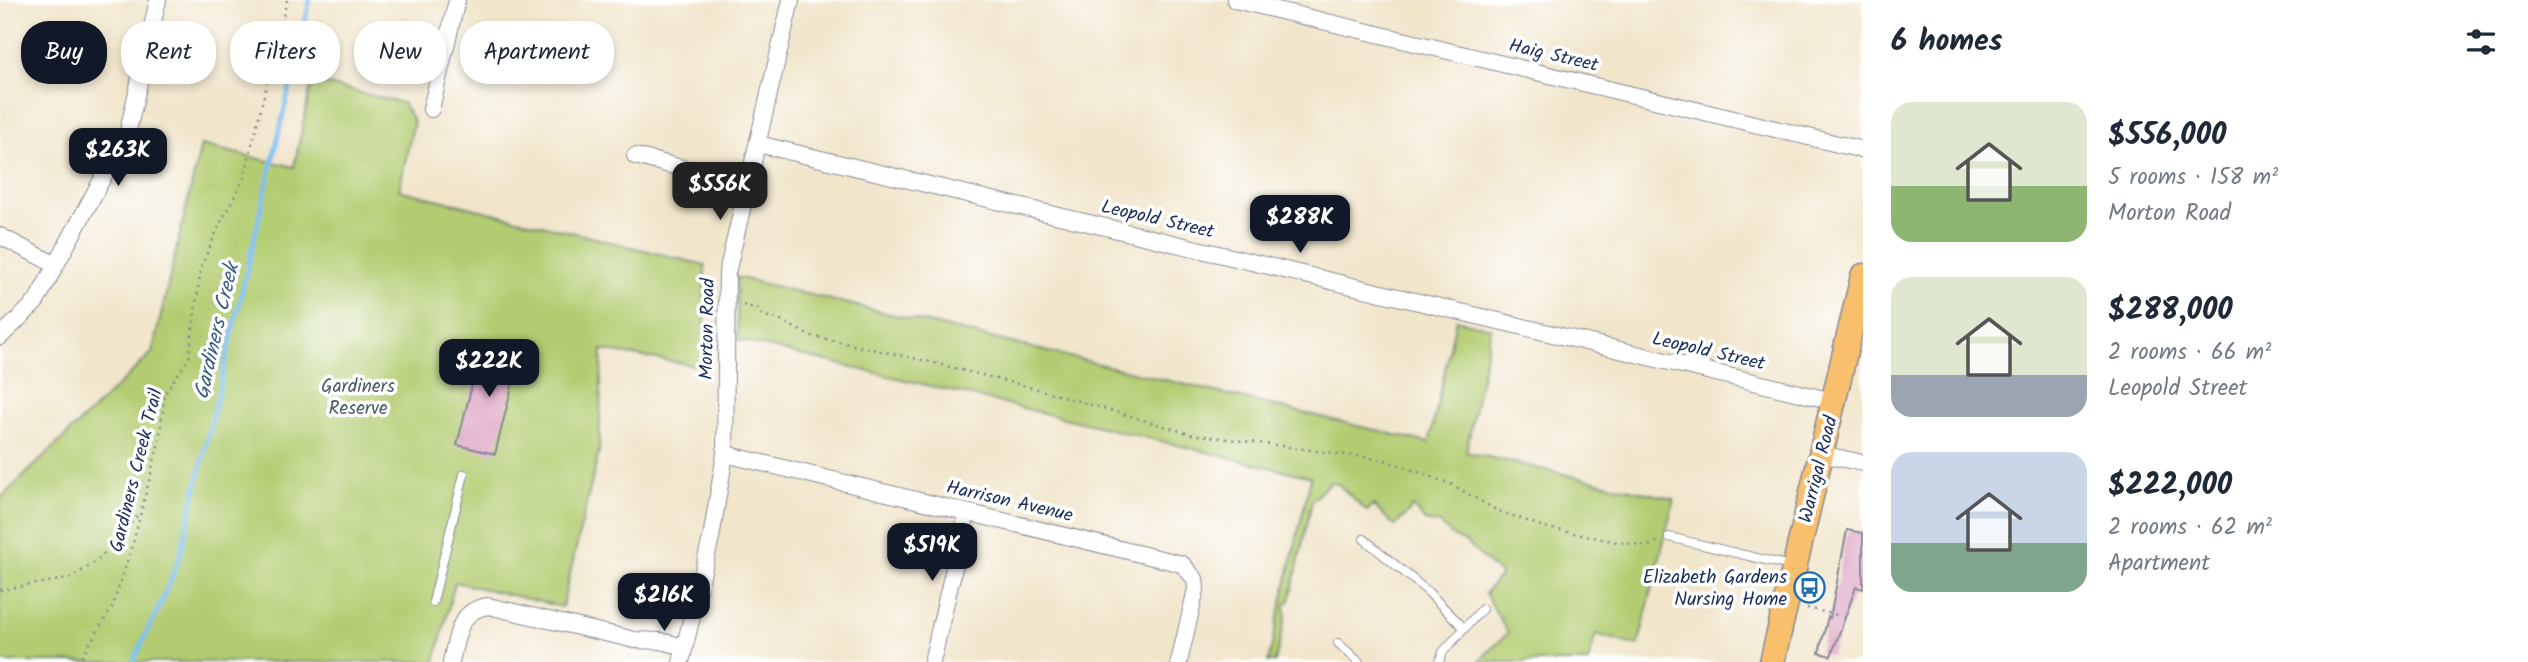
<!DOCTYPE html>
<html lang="en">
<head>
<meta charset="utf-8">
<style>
	body { margin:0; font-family:Kalam,sans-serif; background:#f6f6f7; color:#1f2937; height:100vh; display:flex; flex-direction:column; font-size:26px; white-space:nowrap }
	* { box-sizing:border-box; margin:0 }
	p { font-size:23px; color:#747a83 }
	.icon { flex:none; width:38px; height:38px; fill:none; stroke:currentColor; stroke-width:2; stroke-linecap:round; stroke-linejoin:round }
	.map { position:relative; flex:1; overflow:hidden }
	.details { display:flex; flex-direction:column; background:#fff; width:665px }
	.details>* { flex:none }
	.guide { position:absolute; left:21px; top:21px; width:665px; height:63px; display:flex; gap:14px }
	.price { position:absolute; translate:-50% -60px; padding:0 16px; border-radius:14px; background:#111827; color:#fff; font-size:23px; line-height:46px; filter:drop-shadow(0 2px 4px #0008) }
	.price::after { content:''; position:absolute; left:50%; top:42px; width:21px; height:16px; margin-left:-10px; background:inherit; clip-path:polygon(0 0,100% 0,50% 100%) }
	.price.active { background:#222; color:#fff }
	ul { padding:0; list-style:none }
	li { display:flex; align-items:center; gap:21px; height:175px; padding:0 28px }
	li span { display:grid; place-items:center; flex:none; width:196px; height:140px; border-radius:21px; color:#555 }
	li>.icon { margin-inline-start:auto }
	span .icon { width:84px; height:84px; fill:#fffc; stroke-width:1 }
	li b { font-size:30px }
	h2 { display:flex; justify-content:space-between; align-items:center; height:84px; padding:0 28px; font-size:30px }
	.pill { padding:0 24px; border-radius:28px; background:#fff; box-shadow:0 4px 10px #0003; font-size:24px; line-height:63px }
	.pill.active { background:#111827; color:#fff }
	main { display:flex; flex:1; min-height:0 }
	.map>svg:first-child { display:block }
</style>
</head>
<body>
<main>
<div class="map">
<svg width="1863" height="662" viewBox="0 0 1863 662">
	<rect width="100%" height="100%" fill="#fff"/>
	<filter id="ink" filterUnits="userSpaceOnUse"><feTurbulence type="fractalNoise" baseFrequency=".0143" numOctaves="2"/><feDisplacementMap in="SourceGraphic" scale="14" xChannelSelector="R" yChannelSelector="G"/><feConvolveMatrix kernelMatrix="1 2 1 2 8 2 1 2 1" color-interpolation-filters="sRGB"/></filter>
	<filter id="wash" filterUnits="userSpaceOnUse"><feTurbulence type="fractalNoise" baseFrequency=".00686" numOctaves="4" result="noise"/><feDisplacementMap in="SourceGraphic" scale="28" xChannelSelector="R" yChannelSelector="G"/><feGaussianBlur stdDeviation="1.57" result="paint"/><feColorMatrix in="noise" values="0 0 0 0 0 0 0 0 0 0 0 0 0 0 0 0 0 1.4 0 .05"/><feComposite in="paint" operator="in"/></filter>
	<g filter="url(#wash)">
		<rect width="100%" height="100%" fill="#f1e5ca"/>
		<path fill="#b3cc71" stroke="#677e68" stroke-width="2" d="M312,81L403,103L414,122L399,190L705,265V367L602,350L599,451L562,607L455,582L435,662H0V499L152,353L201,145L294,167Z
			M736,277L1429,443L1456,320L1491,328L1466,452L1674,499L1638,646L1596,634L1588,662H1478L1508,633L1485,593L1501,575L1466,542L1454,537L1440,524L1425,521L1413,507L1395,526L1373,505L1367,511L1338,484L1330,482L1312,501L1290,600L1285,605L1286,615L1275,662H1268L1311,477L738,340Z"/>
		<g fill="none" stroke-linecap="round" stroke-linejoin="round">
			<path stroke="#7bbff2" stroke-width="4.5" d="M133,662L164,596L180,556L310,0"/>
		</g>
		<g id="blocks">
			<path fill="#dda1c3" d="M482,345L520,354L495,454L457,445Z
				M1847,530L1863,533V589L1856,587L1831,656L1819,653L1828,617L1830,618Z"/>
		</g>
	</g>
	<g filter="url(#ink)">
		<use href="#blocks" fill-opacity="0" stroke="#868a94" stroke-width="2"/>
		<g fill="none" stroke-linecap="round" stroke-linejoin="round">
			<defs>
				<path id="service" d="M1669,537L1791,566
					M1364,539L1427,591L1464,628
					M433,602L464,474
					M1338,643L1359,662
					M1439,662L1443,652L1482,609"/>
				<path id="minor" d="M1235,0L1863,150
					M431,109L457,0
					M758,144L1833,401
					M635,156L748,185
					M0,236L56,265
					M0,337L36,302L128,131L158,0
					M725,454L1182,564L1195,579L1196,589L1179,662
					M1821,454L1863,463
					M451,662C457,637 458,610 488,606L635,640L661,641L684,647
					M681,662L711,538L725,454L727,273L791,0
					M932,662L967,512"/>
				<path id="trunk" d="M1772,662L1863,276"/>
			</defs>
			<use href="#service" stroke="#868a94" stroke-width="10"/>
			<use href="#minor" stroke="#868a94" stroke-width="18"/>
			<use href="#trunk" stroke="#868a94" stroke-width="27"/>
			<path stroke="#868a94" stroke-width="2.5" stroke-dasharray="2 5" stroke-linecap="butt" d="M743,305L758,309L763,316L779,319L808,335L926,361L1041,390L1191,434L1385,460L1451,484L1496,510L1544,527L1617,542L1648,546L1659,541
				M0,590L71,578L97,561L138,515
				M1807,608L1837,615
				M78,662L112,608L133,543L159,442L165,393L189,358L201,267L220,224L244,178L287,0"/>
			<use href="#service" stroke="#fff" stroke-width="8"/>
			<use href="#minor" stroke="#fff" stroke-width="16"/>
			<use href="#trunk" stroke="#f9bf6d" stroke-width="24"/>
		</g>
	</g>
	<defs>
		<symbol id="bus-ring" viewBox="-11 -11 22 22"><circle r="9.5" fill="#fff" stroke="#1f6fb2" stroke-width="1.5"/><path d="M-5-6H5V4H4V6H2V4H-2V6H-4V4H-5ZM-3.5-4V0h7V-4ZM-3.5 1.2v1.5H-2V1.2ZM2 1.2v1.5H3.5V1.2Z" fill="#1f6fb2"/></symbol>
	</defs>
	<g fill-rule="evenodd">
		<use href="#bus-ring" x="1792" y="570" width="35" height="35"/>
	</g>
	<g text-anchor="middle" stroke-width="7" stroke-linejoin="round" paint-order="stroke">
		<g font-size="19" fill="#1b2f5e" stroke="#fff">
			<text transform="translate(1554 54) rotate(13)" y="7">Haig Street</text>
			<text transform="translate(1158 218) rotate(13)" y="7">Leopold Street</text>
			<text transform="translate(706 329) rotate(-89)" y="7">Morton Road</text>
			<text transform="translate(1709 350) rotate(13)" y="7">Leopold Street</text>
			<text transform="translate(1817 469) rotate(-76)" y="7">Warrigal Road</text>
			<text transform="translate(135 470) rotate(-76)" y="7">Gardiners Creek Trail</text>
			<text transform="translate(1010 500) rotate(13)" y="7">Harrison Avenue</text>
		</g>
		<g font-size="19" fill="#495e64" stroke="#fff">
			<text x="358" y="392">Gardiners<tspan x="358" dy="22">Reserve</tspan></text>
		</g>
		<g font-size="19" fill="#1b2f5e" stroke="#fff" text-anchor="end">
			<text x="1787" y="583">Elizabeth Gardens<tspan x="1787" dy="22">Nursing Home</tspan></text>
		</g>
		<g font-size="21" font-style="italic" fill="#385a8a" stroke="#fff">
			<text transform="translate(216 331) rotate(-77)" y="7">Gardiners Creek</text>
		</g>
	</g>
</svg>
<b class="price" style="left:118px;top:188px">$263K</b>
<b class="price active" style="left:720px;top:222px">$556K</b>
<b class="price" style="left:1300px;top:255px">$288K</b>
<b class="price" style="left:489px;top:399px">$222K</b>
<b class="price" style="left:932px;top:583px">$519K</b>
<b class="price" style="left:664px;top:633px">$216K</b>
<div class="guide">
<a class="pill active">Buy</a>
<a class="pill">Rent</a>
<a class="pill">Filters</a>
<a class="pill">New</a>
<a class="pill">Apartment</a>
</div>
</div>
<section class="details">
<h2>6 homes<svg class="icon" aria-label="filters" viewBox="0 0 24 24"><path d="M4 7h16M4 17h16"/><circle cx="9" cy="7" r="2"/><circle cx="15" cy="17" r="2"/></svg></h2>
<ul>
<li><span style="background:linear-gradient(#dfe7d0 60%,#8fb573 0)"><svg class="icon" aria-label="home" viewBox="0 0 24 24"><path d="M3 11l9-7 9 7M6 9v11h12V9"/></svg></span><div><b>$556,000</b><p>5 rooms · 158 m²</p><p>Morton Road</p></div></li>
<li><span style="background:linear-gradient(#dfe7d0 70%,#9aa5b1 0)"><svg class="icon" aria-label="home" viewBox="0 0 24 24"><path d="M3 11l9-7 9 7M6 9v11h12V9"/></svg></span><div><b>$288,000</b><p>2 rooms · 66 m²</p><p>Leopold Street</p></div></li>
<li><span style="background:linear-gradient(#c9d6e8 65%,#7fa58c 0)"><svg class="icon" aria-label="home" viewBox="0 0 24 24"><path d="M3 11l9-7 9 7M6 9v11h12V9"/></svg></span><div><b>$222,000</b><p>2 rooms · 62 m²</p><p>Apartment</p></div></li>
</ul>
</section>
</main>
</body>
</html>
